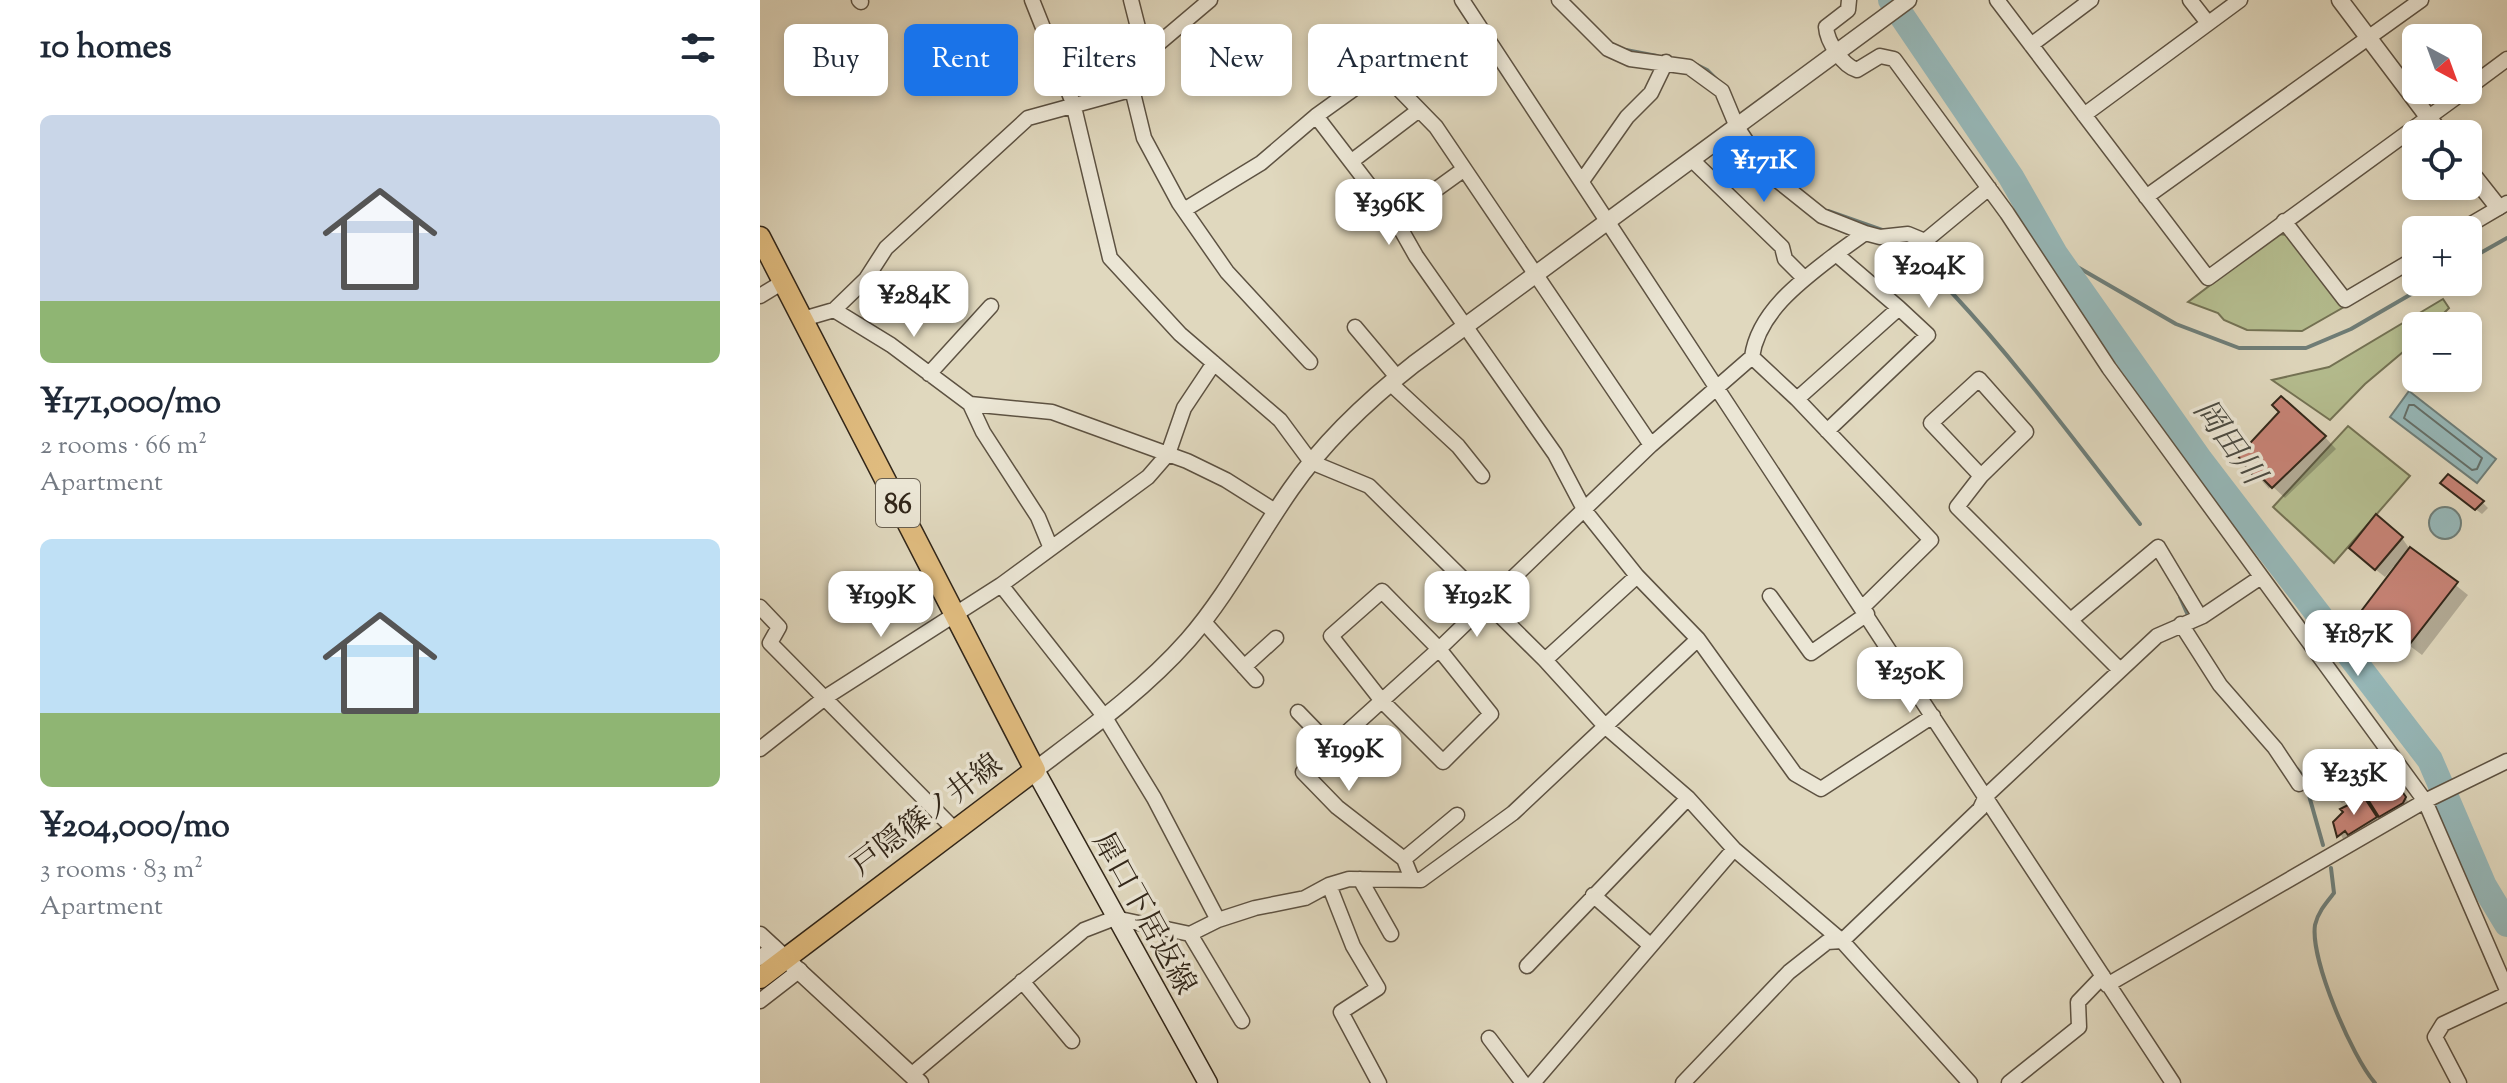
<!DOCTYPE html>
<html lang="en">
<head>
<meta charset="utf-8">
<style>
	body { margin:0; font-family:"Sorts Mill Goudy","Noto Serif JP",serif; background:#f2f2f3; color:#1f2937; height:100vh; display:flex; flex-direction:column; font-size:30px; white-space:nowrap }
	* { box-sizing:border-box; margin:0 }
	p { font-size:26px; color:#747a83 }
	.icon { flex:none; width:44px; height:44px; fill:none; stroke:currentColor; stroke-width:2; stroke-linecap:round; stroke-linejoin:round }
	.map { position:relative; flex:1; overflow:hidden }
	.sheet { display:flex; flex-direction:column; background:#fff; width:760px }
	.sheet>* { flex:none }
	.hud { position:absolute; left:24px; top:24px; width:760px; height:72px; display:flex; gap:16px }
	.needle { width:52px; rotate:139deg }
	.buttons { position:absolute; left:1642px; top:24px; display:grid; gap:16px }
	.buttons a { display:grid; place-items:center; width:80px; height:80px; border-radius:12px; background:#fff; box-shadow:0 4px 12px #0003; font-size:40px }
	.price { position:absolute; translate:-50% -68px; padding:0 18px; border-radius:16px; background:#fff; color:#222; font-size:26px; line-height:52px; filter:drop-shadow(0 2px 4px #0008) }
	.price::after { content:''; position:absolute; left:50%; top:48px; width:24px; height:18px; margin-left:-12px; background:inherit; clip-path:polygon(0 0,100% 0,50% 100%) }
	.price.on { background:#1a73e8; color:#fff }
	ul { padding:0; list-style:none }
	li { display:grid; align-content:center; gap:16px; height:424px; padding:0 40px }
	li span { display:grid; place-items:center; height:248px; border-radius:12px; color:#555 }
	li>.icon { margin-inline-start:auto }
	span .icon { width:144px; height:144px; fill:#fffc; stroke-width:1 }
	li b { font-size:34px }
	h2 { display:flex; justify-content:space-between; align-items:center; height:96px; padding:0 40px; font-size:34px }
	.pill { padding:0 28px; border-radius:12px; background:#fff; box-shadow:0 4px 12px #0003; font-size:28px; line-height:72px }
	.pill.on { background:#1a73e8; color:#fff }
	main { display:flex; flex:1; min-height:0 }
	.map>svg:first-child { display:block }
</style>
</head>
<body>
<main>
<section class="sheet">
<h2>10 homes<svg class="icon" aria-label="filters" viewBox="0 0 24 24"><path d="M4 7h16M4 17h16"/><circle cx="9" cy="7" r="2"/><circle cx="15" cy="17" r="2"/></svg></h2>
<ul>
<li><span style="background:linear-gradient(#c9d6e8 75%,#8fb573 0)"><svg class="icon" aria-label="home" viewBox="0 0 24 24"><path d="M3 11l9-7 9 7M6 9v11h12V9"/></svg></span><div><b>¥171,000/mo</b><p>2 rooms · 66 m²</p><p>Apartment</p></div></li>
<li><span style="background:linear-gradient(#bfe0f5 70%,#8fb573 0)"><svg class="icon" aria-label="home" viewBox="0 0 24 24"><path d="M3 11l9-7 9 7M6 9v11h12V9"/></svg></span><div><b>¥204,000/mo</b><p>3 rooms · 83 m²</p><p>Apartment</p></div></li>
</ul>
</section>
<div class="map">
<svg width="1747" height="1083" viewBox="0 0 1747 1083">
	<rect width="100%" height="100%" fill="#e0d8be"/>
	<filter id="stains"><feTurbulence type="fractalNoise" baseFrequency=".0025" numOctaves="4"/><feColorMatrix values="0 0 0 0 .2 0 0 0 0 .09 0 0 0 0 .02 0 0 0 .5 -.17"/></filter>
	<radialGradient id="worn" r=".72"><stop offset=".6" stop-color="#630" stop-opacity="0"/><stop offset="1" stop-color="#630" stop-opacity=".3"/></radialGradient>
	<path fill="#b5be90" stroke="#737254" stroke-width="2" d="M1518,234L1527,235L1584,307L1542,331L1487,330L1464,320L1458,313L1428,302Z
		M1683,299L1689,308L1671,326H1656V341L1605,384L1570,420L1512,380L1569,367Z
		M1588,426L1650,476L1574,563L1513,507Z"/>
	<path fill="#96b8b9" stroke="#6e7e79" stroke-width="2" d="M1649,391L1736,459L1717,483L1630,417Z
		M1669 523a16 16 0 1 1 32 0a16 16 0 1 1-32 0Z"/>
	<path fill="#0003" d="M1522,412L1565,437L1576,449L1525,498L1511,485L1509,489L1480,456Z
		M1688,477L1723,503L1728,508L1722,514L1688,489Z
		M1642,538L1649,548L1708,595L1662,655L1646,643L1643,647L1633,639L1605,610L1637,568L1634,566L1625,577L1600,557Z
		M1610,758L1625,781L1612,792L1607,786Z
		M1591,777L1601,791L1582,803L1573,798Z
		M1626,789L1630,793L1639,789L1650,804L1626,821L1615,810L1621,823L1595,839L1591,835L1584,841L1575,823L1586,812L1583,809Z"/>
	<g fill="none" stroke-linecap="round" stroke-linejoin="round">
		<path stroke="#646f69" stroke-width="2" d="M1649,405H1654L1722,458L1717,469L1712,470L1644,418Z"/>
		<path stroke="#6e7e79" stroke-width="4" d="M866,50L897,56
			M929,61L947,70L968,91
			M1068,211L1122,230
			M1133,241C1151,261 1174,274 1193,294C1260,366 1319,447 1380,524
			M1295,254L1416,324L1479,348H1546L1591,329L1672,282
			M1708,260L1747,238
			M1420,597L1427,613
			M1537,769L1544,778L1563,845
			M1571,868L1574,893C1566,903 1558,912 1555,925C1550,959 1592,1057 1615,1083"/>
		<path stroke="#96b8b9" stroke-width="26" d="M1131,0L1251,177L1295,254L1440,460L1670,760L1724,886L1747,924"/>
	</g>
	<path fill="#c78376" stroke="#312619" stroke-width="2" d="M1521,396L1566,436L1512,488L1499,475L1496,479L1478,456L1519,412L1512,405Z
		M1688,474L1724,501L1715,510L1680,483Z
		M1616,514L1643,537L1615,570L1589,548Z
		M1650,547L1698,582L1649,645L1633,633L1630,636L1619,628L1621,624L1602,610Z
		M1610,755L1621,775L1605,788L1586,764L1598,757L1601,761Z
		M1586,769L1597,785L1575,799L1569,798L1563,783Z
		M1626,786L1630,791L1639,787L1646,797L1643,803L1619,817L1607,798Z
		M1604,797L1617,817L1588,835L1585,831L1577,837L1573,822L1583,812L1580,809Z"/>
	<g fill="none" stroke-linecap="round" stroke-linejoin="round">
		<defs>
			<path id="minor" d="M99,0L101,2
				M272,0L313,103L350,258L420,334L520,420L551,462L609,486L785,660L846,727L928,798L974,849L1082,941L1210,1083
				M371,0L385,55
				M702,0L1413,1083
				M799,0L848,49L870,59L929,67L962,91L977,127L998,159L1017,180L1062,216L1105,233L1120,237L1148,234L1165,241L1229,188
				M1089,0L1088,10L1066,27C1067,42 1083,66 1097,70L1120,56L1134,59L1247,213L1349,368L1665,801L1747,990
				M1237,0L1448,278L1706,90
				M1430,0L1448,23
				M592,41L676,127L891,445
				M1271,45L1331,0
				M620,70L556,116L635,219L656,256L795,454L825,511L877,576L938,639L1035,774L1061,789L1173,716
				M1708,88L1747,59
				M372,89L384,138L419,203L467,272L550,362
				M1324,115L1480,0
				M932,160L1022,247L1025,259L1044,278
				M592,161L659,110
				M822,181L867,117L891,93L906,62
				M1386,197L1661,0
				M424,210L501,163L556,116
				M635,219L703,170
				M1524,221L1585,300L1656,258
				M1701,230L1747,203
				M1076,254L1105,233
				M0,296L23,282
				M74,310L131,345L210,404L223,432L278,517L290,546
				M43,319L74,310L106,279L126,248L268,118L392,84L385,55L450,0
				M595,327L637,377
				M992,357C998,312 1042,280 1076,254L1139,308
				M169,374L231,306
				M630,383L698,446L722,476
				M1037,399L1139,308L1168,335L1067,431
				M210,404L292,412L427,461L466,480L515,511
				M1221,476L1171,423L1219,379L1266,432L1221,476L1197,507L1359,669
				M241,585L344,716L394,798L458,920
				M622,591L679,649L731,714L683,762L622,701L571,636Z
				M1010,596L1051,653L1107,614
				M0,607L19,627L10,643L194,829
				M1312,619L1398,547L1440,617
				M443,621L496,680
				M1421,624L1460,685L1515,748L1539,784
				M785,660L877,576
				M484,667L516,638
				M538,712L570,745
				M0,749L66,697L241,585L388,477L408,454L424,408L454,363
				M644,859L697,815
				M600,879L631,934
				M652,879L644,859L577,807L543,772L679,649L891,445L992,357L1037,399L1171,540L1103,607
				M569,885L593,946L618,988L581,1012L619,1083
				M833,895L890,945
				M430,934L482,1021
				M0,958L14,947
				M767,966L928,798
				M262,981L312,1041
				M1347,985L1665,801L1747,761
				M0,1001L40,970
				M729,1038L763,1083
				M151,1075L324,930L355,918L430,934L458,920L495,908L545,898L569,885L589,879L661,880L753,813L938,639
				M773,1083L974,849
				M923,1083L1029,972L1067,942L1082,941L1220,809L1226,796L1397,636L1443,616L1501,577
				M1249,1083L1319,1027L1318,1002L1343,976
				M1699,1083L1675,1037L1683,1024L1747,994"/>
			<path id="tertiary" d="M1580,0L1681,134
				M1708,169L1738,207
				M275,770C328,730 384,690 428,640C468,594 496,539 531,489C565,440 608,400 654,364L1148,0
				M0,935L160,1083"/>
			<path id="secondary" d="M275,770L448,1083"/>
			<path id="primary" d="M0,237L275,770L0,978"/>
		</defs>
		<use href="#minor" stroke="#5d5242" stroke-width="17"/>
		<use href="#tertiary" stroke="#5d5242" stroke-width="19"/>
		<use href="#secondary" stroke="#312619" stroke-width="21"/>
		<use href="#primary" stroke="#312619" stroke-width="23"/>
		<use href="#minor" stroke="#ebe6d5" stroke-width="14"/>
		<use href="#tertiary" stroke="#ebe6d5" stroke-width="16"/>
		<use href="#secondary" stroke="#ebe6d5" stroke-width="18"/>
		<use href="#primary" stroke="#e0bc7f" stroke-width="20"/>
	</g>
	<g text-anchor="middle" stroke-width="7" stroke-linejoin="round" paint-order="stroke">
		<rect fill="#ebe6d5" stroke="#696051" stroke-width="2" x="116" y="479" width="44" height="48" rx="6"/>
		<g font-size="28" font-weight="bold" fill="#312619">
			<text x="138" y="513">86</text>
		</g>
		<g font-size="30" fill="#312619" stroke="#ebe6d5">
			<text transform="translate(166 814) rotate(-37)" y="10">戸隠篠ノ井線</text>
			<text transform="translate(385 913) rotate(61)" y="10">犀口下居返線</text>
		</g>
		<g font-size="32" font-style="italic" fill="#4a4a41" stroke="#ebe6d5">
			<text transform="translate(1470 441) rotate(54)" y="11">岡田川</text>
		</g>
	</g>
	<rect width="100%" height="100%" filter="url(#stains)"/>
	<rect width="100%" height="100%" fill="url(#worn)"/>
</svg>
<div class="buttons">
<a><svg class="needle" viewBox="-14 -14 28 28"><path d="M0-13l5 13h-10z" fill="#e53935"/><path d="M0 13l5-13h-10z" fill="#747a83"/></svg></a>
<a><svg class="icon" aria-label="locate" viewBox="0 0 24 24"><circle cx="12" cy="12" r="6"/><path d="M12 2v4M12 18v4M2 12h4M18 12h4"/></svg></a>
<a>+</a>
<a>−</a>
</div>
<b class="price on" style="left:1004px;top:204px">¥171K</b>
<b class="price" style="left:629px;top:247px">¥396K</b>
<b class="price" style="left:1169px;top:310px">¥204K</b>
<b class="price" style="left:154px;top:339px">¥284K</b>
<b class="price" style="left:121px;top:639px">¥199K</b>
<b class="price" style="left:717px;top:639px">¥192K</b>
<b class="price" style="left:1598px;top:678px">¥187K</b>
<b class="price" style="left:1150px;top:715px">¥250K</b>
<b class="price" style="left:589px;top:793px">¥199K</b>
<b class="price" style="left:1594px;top:817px">¥235K</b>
<div class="hud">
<a class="pill">Buy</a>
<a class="pill on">Rent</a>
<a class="pill">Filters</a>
<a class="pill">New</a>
<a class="pill">Apartment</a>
</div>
</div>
</main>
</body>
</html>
